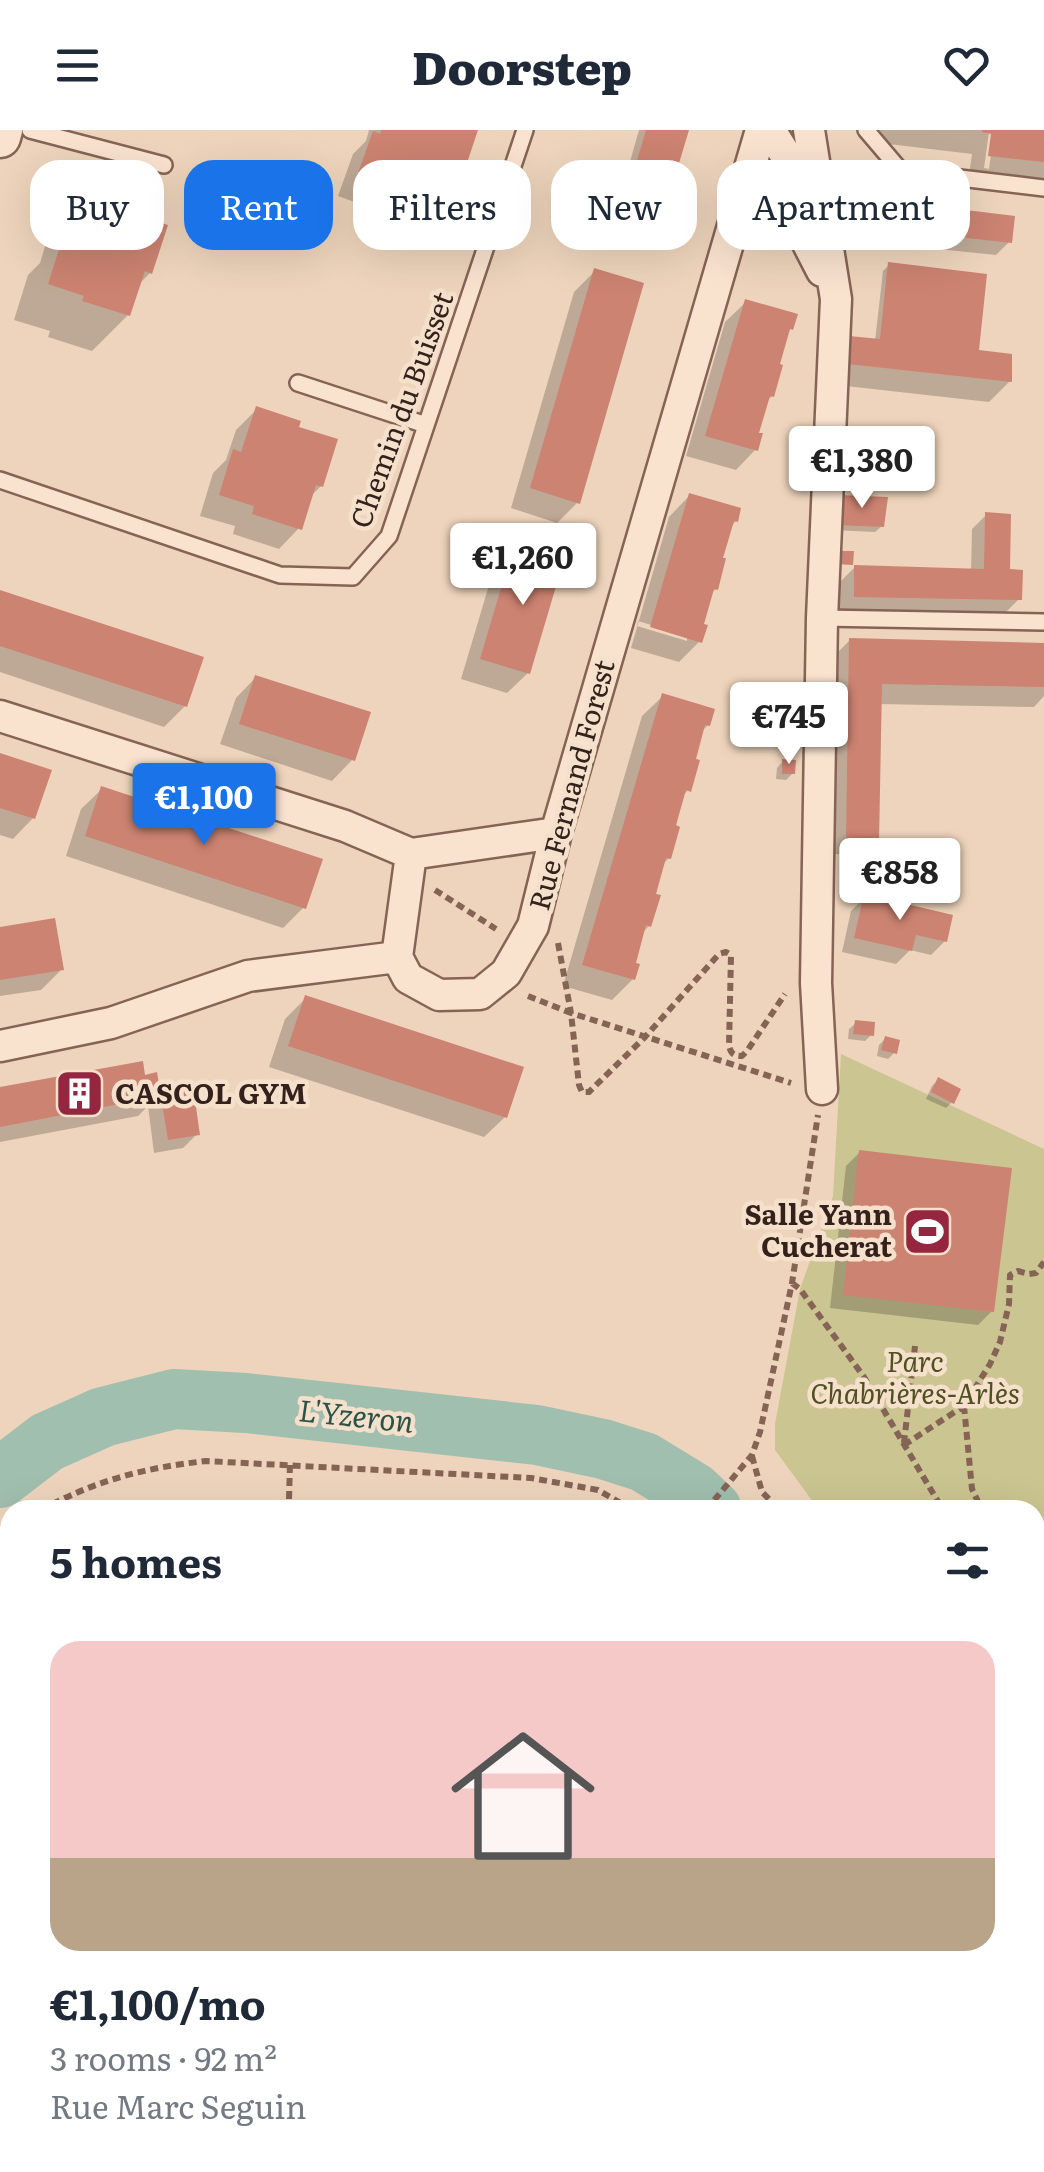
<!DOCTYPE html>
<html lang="en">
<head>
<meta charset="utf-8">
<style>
	body { margin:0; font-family:Literata,serif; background:#f2f2f3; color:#1f2937; height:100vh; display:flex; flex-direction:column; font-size:38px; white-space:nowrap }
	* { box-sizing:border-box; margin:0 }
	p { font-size:32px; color:#747a83 }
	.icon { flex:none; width:55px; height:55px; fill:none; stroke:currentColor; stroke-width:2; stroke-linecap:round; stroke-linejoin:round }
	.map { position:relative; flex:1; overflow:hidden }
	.sheet { position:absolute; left:0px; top:1370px; width:1045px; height:672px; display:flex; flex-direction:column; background:#fff; border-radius:30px 30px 0 0; box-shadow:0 10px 40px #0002 }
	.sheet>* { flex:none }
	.top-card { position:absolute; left:30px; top:30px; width:985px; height:90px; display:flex; gap:20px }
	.price { position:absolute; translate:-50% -85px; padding:0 22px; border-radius:10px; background:#fff; color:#222; font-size:32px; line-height:65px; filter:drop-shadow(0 2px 5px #0008) }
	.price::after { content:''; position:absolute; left:50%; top:60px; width:30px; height:22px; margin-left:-15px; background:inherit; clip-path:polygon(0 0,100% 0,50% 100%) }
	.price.active { background:#1a73e8; color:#fff }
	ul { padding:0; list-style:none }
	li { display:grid; align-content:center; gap:20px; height:530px; padding:0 50px }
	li+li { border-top:2px solid #e0e1e3 }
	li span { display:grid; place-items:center; height:310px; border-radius:30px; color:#555 }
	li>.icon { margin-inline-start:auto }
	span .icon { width:180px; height:180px; fill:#fffc; stroke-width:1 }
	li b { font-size:42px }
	h2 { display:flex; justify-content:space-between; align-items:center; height:120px; padding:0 50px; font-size:42px }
	.pill { padding:0 35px; border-radius:30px; background:#fff; box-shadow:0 10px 40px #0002; font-size:35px; line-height:90px }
	.pill.active { background:#1a73e8; color:#fff }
	header { display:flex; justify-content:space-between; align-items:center; height:130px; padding:0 50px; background:#fff; font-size:45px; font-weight:800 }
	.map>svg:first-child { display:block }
</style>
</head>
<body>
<header><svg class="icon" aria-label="menu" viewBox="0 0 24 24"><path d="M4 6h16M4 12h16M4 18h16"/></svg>Doorstep<svg class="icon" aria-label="heart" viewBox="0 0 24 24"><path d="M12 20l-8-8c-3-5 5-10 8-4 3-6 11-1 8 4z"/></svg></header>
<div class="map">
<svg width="1044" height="2042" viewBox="0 0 1044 2042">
	<rect width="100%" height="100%" fill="#eed4bc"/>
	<path fill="#cbc591" d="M841,924L1044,1019V1894L1035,1879V1380H819L775,1320V1294L800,1159L833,1066Z"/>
	<path fill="#0003" fill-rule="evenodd" d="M369,0H476L463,38L451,50L441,80L420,101L373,85L374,79L338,66L353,24L366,11Z
		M639,0H686L657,99L637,119L601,109L611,76L620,67Z
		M874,0H1044V54L969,46L972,24L872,12ZM989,2H994L989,39L984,38Z
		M86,64L124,84L150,143L138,155L128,185L92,221L48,207L50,201L14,190L28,145L40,133L50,100Z
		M926,78L1009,112L996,125L909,116L912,92Z
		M889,135L1010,251L989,272L828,254L850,208L875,211L883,141Z
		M595,141L578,372L557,393L511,378L574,162Z
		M746,172L791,198L786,204L772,266L766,272L756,305V319L736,340L686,326L725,192Z
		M257,279L296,299L321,356L309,368L299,398L279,419L233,404L235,396L200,386L213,343L226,330L236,300Z
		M689,366L736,391L729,398L716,459L710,464L700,511L679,532L631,518L669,387ZM638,491L687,506V511L637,496Z
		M834,374L882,396L875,402L831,400Z
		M986,385L1004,442L1019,469L998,490L834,486V458L855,437L971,441L972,399Z
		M516,414L528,543L507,563L461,549L495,435Z
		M0,463L185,576L164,597L0,542Z
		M850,510L1044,515V566L1034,577L879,574L877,711L863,724H833L835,584L843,577V573H829V531Z
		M256,547L352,630L332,651L220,614L236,568Z
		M663,566L708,595L701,602L688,660L682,667L669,728L662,735L649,796L642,803L633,834V849L612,870L563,856L642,586Z
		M0,625L33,688L13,709L0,705Z
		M783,631L793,643L786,650L776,649L777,638Z
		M102,659L304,777L283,798L66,726L81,679Z
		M865,767L945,811L931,825L910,820L896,834L842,822L851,781Z
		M0,799L61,840L41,860L0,866Z
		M306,868L505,987L484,1007L269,937L285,889Z
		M856,893L872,904L865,911L848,909L849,899Z
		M885,909L894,923L888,929L877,926L879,915Z
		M143,948L158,966L161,963L197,1004L183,1018L154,1023L148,976L138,986L0,1012V959Z
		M938,950L952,972L946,978L926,969L932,956Z
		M860,1022L992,1181L978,1195L830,1178L846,1036Z
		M5,1655L10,1656V1683H0V1661Z
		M0,1864L10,1865V2032H156L155,2042H0Z
		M359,2032H429L419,2042H358Z
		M485,2032H631L630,2042H484Z
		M787,2032H868L870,2042H781L782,2038Z"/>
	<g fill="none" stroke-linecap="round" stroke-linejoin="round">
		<path stroke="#a0bfaf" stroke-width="60" d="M0,1348L47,1312L103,1287L174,1269L246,1273L537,1305L603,1319L644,1332L693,1362L712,1380
			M1035,1969L1044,1978"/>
	</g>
	<path fill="#cc8371" d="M381,0H478L465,39L458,37L443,82L392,64L393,58L357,46L373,1L380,4Z
		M646,0H689L659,100L620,88Z
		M982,0H1044V32L988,26L991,4L982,2Z
		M85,62L129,75L127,82L168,95L152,144L145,141L130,186L82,171L84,166L48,154L63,107L71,109Z
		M925,75L1015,86L1012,113L922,103Z
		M888,132L987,144L979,220L1012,224V252L848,234L849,206L880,209Z
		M594,138L644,153L580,374L530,358Z
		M745,169L798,184L793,200L790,199L780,234L783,235L774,267L770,266L759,303H763L758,321L705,306Z
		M256,276L301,291L299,297L338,309L323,357L316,355L302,400L252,384L254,376L219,365L233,319L241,322Z
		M689,363L741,378L738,392L734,391L723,428H726L718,460L714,459L704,494L708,495L702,513L650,497Z
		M839,365L888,367L884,397L837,395Z
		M985,382L1011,384L1010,439L1023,440L1022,470L854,467V435L984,439Z
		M515,411L565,426L530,544L480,529Z
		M836,421H854L853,435L835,434Z
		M0,460L204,527L187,577L0,516Z
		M849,508L1044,513V557L882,554L879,712H846Z
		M255,545L371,582L355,631L239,594Z
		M662,563L715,579L710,596L705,595L696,629L700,630L691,662L686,660L676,695L680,697L671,729L666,728L656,764L661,765L651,797L646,795L636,833L640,834L635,850L582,835Z
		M0,623L52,640L35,689L0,678Z
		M782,629L796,630L795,644H782Z
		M101,656L323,729L306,779L85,706Z
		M864,764L953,785L947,812L916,805L912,821L854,808Z
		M55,788L64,840L0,850V797Z
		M305,865L524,937L507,988L288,916Z
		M855,890L875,892L874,906L853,904Z
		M885,906L900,910L897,924L881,920Z
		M143,931L145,945L157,942L160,961L193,956L200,1005L168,1010L161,966L0,997V957Z
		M938,947L961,959L954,974L931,962Z
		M859,1020L1012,1038L994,1182L843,1165Z
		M0,1537L10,1539V1582H0Z
		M0,1592L10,1593L8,1616H4L2,1627H0Z
		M5,1653H10V1678L0,1677V1661L4,1662Z
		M0,1862L10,1863V2032H37V2042H0Z
		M64,2032H158L157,2042H63Z
		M496,2032H633V2042H496Z
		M800,2032H871L873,2042H799Z"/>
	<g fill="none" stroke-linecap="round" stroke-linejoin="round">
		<defs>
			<path id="service" d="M30,0L164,35
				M866,0L901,41L1044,58
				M298,253L426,295
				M0,350L280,445L353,447L389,406L525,0
				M822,488L1044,492"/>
			<path id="minor" d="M770,0L790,32L803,104L822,141
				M809,0L836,169L822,488L816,853L822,959
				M0,586L345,696L411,724
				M411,724L556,703
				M397,827L408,848L439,865L480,864L506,843L533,796L556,703L761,0
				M397,827L411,724
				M0,916L111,893L248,846L397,827
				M0,1481L10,1473
				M0,1828L10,1830
				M972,2032L982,2042
				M465,2042V2032"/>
			<path id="tertiary" d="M0,7L2,0"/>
		</defs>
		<use href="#service" stroke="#856456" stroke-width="20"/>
		<use href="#minor" stroke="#856456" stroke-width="35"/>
		<use href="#tertiary" stroke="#856456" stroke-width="45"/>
		<path stroke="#856456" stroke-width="6" stroke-dasharray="8 5" stroke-linecap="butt" d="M435,760L496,799
			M558,813L571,883L791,953
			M528,866L571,883L579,955L582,962H589L645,907L719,824L726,822L731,825L729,916C731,924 734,926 742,926L747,921L785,864
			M792,1153L800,1159L864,1247L943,1380
			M964,1276L972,1359L982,1380
			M904,1313L915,1216
			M904,1315L964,1276L990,1234L1000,1212L1009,1174L1010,1145L1018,1141L1029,1144L1036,1143L1044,1132
			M752,1326L762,1362L780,1380
			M289,1369L290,1334
			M41,1380C97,1350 143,1338 206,1331L531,1348L598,1360L633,1380
			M498,1380L509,1375L558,1380
			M706,1380L752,1325L760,1302L792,1153L818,985
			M0,1405L10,1399
			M1035,1423L1044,1426
			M1035,1533L1044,1548
			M1044,1581L1039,1599L1044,1611
			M1035,1900L1044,1911
			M1035,2010L1044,2019"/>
		<use href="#service" stroke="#f9e3cf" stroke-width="15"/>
		<use href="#minor" stroke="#f9e3cf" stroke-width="30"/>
		<use href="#tertiary" stroke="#f9e3cf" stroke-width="40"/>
	</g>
	<defs>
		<symbol id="building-square" viewBox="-11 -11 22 22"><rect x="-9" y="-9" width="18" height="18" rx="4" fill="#94263f" stroke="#f5e0cc"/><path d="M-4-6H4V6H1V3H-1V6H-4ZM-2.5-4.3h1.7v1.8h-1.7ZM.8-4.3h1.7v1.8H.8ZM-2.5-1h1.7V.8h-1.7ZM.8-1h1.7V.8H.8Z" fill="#fff"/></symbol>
		<symbol id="stadium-square" viewBox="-11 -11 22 22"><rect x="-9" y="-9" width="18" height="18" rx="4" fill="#94263f" stroke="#f5e0cc"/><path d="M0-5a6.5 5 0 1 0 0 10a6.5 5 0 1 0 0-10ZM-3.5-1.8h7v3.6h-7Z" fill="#fff"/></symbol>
	</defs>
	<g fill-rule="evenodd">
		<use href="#building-square" x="52" y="936" width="55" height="55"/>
		<use href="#stadium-square" x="900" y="1074" width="55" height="55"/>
	</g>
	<g text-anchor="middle" stroke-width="9" stroke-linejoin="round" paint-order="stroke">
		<g font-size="28" fill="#34211b" stroke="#f5e0cc">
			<text transform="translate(402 280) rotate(-70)" y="10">Chemin du Buisset</text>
			<text transform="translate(572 655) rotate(-75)" y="10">Rue Fernand Forest</text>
		</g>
		<g font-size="28" font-weight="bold" fill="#34211b" stroke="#f5e0cc" text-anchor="start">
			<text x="115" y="974">CASCOL GYM</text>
			<text x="892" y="1095" text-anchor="end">Salle Yann<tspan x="892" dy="32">Cucherat</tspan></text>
		</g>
		<g font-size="28" font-style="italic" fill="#4f5121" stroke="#f5e0cc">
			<text x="915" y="1242">Parc<tspan x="915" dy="32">Chabrières-Arlès</tspan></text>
		</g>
		<g font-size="30" font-style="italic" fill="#2a5448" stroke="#f5e0cc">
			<text transform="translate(356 1287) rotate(6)" y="10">L'Yzeron</text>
		</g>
	</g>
</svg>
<b class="price" style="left:862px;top:381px">€1,380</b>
<b class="price" style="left:523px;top:478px">€1,260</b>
<b class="price" style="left:789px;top:637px">€745</b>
<b class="price active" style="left:204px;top:718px">€1,100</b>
<b class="price" style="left:900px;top:793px">€858</b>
<div class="top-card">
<a class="pill">Buy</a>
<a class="pill active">Rent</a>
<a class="pill">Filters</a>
<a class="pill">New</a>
<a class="pill">Apartment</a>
</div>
<section class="sheet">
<h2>5 homes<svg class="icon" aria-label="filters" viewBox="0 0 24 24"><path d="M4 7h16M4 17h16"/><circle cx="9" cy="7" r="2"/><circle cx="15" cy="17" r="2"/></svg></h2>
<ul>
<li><span style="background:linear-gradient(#f6c9c9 70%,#b9a48a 0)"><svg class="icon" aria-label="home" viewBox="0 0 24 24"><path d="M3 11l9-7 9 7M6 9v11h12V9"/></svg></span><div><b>€1,100/mo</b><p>3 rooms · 92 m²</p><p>Rue Marc Seguin</p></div></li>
</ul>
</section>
</div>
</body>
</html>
